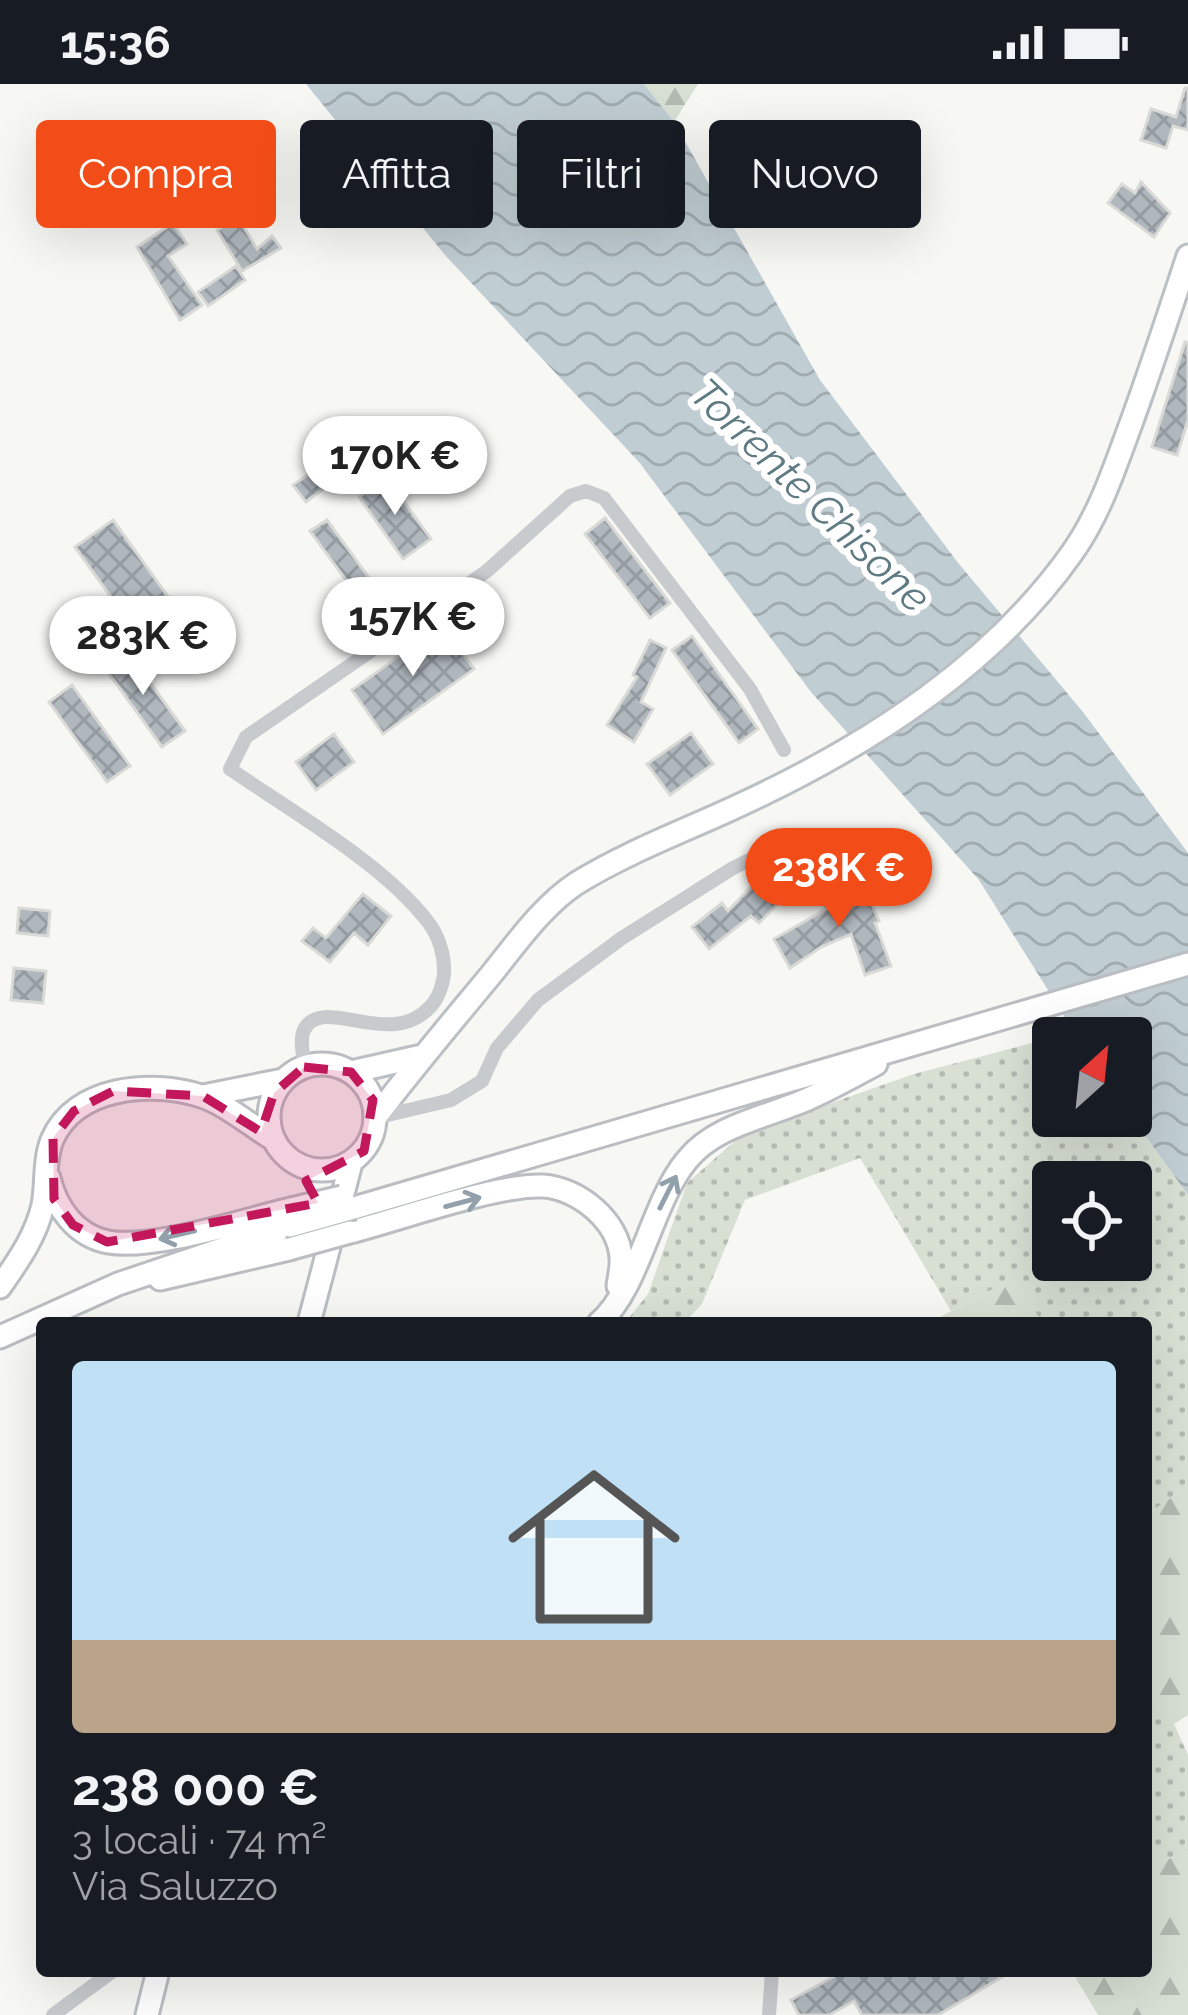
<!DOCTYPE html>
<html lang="it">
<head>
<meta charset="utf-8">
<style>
	body { margin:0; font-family:Raleway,sans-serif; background:#242831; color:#f1f3f6; height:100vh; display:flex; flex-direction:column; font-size:45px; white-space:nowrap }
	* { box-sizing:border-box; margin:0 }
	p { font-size:39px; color:#9ea1a6 }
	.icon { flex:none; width:66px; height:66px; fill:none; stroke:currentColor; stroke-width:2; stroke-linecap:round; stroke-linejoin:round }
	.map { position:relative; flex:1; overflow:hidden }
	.side { position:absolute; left:36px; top:1233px; width:1116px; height:660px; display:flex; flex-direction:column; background:#171b24; border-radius:12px; box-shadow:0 12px 48px #0002 }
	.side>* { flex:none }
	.banner { position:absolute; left:36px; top:36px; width:1116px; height:108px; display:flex; gap:24px }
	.needle { width:78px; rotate:27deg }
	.fabs { position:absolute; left:1032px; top:933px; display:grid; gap:24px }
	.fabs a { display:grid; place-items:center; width:120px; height:120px; border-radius:12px; background:#171b24; box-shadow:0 12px 48px #0002; font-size:60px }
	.price { position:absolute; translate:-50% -102px; padding:0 27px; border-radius:42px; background:#fff; color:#222; font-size:39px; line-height:78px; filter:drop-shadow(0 3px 6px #0008) }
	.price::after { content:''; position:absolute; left:50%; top:72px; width:36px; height:27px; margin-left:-18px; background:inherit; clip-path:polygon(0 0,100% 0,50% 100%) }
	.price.on { background:#f24d19; color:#fff }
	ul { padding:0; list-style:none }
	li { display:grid; align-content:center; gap:24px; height:636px; padding:0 36px }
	li span { display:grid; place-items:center; height:372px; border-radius:12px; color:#555 }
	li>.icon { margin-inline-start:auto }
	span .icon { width:216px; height:216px; fill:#fffc; stroke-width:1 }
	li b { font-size:51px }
	.tag { padding:0 42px; border-radius:12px; background:#171b24; box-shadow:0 12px 48px #0002; font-size:42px; line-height:108px }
	.tag.on { background:#f24d19; color:#fff }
	.status { display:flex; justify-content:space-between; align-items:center; height:84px; padding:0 60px; background:#171b24; direction:ltr }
	.status svg { height:33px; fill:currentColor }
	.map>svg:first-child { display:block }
</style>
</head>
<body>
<div class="status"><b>15:36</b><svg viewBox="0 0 49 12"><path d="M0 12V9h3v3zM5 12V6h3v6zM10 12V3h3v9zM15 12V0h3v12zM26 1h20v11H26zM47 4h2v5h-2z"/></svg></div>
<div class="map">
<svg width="1188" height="1931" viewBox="0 0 1188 1931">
	<defs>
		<pattern id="grass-dots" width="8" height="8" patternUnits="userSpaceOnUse" patternTransform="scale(3)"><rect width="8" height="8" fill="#d8e0d4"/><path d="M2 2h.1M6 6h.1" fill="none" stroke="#b3bab2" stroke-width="1.8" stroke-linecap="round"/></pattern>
		<pattern id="forest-firs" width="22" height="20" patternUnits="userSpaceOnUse" patternTransform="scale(3)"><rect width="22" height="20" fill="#d8e0d4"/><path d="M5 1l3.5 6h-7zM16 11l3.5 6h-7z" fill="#b3bab2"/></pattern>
		<pattern id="water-waves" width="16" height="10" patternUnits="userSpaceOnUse" patternTransform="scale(3)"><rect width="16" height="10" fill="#c0cdd2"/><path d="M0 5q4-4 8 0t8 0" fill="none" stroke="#a0abb0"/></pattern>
		<pattern id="building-cross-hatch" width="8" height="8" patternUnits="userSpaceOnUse" patternTransform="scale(3)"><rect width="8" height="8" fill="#b0b8be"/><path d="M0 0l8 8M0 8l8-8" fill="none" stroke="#939aa0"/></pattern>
	</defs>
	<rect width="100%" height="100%" fill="#f7f7f4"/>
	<path fill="url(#grass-dots)" fill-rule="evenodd" d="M1074,948L1078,954H1053V1032H1131L1188,1111V1402L1146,1431V1239H1042L1015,1194L951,1227L860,1074L745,1116L702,1220L684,1239H625L648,1210L687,1099L743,1050L914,990ZM1053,1098H1131V1176H1053Z
		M1146,1606L1174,1640L1188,1671V1771L1146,1779Z"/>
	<path fill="url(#forest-firs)" d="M644,0H698L674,38Z
		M1015,1193L1042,1239H929Z
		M1188,1402V1631L1174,1640L1146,1606V1431Z
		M1188,1771V1931H1098L1074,1891L1076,1887H1146V1779Z"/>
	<path fill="url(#water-waves)" d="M306,0H644L674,38L820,296L959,480L1083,628L1188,769V1111L1131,1032V954H1078L979,796L811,608L639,378L445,171Z"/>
	<path fill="url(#building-cross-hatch)" stroke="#d9d9d6" stroke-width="3" d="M1185,4H1188V46L1173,42L1166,64L1141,56L1151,25L1176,33Z
		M1141,98L1170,129L1154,153L1108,119L1122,100L1135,109Z
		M238,133L257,165L272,152L281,164L242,187L217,146Z
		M173,139L187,160L168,172L202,221L180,236L137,163Z
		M236,182L245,196L208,222L198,208Z
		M1185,258L1188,259V336L1177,371L1152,363Z
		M318,384L330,400L306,418L293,401Z
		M386,393L431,455L403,475L359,413Z
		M605,434L670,519L650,534L585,450Z
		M113,436L182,532L144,559L75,463Z
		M327,436L375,502L359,514L310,447Z
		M442,541L474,585L383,650L352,606Z
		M692,552L758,645L739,659L672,566Z
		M650,556L666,564L641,618L653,625L634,658L607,641L637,593L633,591Z
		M125,564L185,647L162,663L102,580Z
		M72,601L130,682L107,698L49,618Z
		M691,649L713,680L670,711L647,680Z
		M334,650L354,678L316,706L296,678Z
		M759,794L782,816L759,839L751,832L709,865L692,843L722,819L728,827Z
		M862,798L879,837L875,839L891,882L865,891L851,850L821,863L790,884L774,855L826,825L822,815Z
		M363,810L391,832L368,861L354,849L330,878L302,857L313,844L326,854Z
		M19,824L50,827L48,852L17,849Z
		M14,884L46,887L43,919L11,916Z
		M844,1887H1012L938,1931H862L854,1917L829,1931H799L791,1916Z"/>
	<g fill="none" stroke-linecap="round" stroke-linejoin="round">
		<defs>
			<path id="secondary" d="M351,988L422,972
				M375,1034C412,985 451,939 490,892C516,860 542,822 577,799C629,767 687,746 742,720C865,663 992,582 1072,469C1099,431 1113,388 1129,345C1150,288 1169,230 1188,172"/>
			<path id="primary" d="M269 1033a53 53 0 1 1 106 0a53 53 0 1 1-106 0Z
				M203,1012L283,996
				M49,1094C56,1124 76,1152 108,1158C154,1166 244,1136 291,1125
				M354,1124L1188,880
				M350,1148C398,1136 497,1100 543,1102C578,1104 619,1137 621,1174C622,1183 619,1193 618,1202
				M160,1195L289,1165
				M0,1203C18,1177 36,1152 43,1121C47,1100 44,1076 52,1056C75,1002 152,996 201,1012C226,1020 251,1042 273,1055
				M309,1239L351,1079
				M599,1239C640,1203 651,1119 687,1076C716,1040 769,1033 810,1014C832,1004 854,992 876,980
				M0,1253L118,1200L290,1142
				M147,1931L158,1887"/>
		</defs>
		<use href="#secondary" stroke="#bbc0c5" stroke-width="27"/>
		<use href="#primary" stroke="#babec2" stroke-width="27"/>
		<path stroke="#c7cbce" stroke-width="8" d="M158,41L186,83L203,102L251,62"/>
		<path stroke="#c7cbce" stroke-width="14" d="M304,983C304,972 299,956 304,946C322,909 390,967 430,923C438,915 443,901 444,890C445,872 439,852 428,838C384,780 291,727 230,685L246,653L487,487L570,412L586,407L604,414L750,605L784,666
			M375,1034L451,1016L482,997L497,964L538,916L622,854L733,784L772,765L837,751
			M53,1931L113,1887
			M769,1931L772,1887"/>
		<use href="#secondary" stroke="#fff" stroke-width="21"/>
		<use href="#primary" stroke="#fff" stroke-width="21"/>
		<defs>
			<path id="primary-bridge" d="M291,1125L342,1113
				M290,1142L354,1124
				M289,1165L350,1148"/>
		</defs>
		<use href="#primary-bridge" stroke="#babec2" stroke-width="27" stroke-linecap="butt"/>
		<use href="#primary-bridge" stroke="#fff" stroke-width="21"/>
	</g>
	<defs><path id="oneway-shaft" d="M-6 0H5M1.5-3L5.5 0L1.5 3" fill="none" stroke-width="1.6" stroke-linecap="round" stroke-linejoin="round" transform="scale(3)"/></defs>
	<g stroke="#92a0ac">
		<use href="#oneway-shaft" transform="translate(668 1108) rotate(-63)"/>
		<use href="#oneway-shaft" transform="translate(463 1118) rotate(-15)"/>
		<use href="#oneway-shaft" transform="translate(177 1151) rotate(167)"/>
	</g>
	<path fill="#c2185b" fill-opacity="0.2" stroke="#c2185b" stroke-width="9" stroke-dasharray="24 15" stroke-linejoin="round" d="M304,983L351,988L373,1016L364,1067L306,1097L318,1119L107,1158L73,1141L54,1115L53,1054L74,1027L113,1007L203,1012L261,1048L274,1009Z"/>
	<g text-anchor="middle" stroke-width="12" stroke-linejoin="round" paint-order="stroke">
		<g font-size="42" font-style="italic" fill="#5f7a83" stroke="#fff">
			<text transform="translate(811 411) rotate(44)" y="15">Torrente Chisone</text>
		</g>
	</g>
</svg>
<div class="fabs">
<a><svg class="needle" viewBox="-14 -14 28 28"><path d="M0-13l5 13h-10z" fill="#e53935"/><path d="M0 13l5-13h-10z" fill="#9ea1a6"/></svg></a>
<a><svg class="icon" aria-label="locate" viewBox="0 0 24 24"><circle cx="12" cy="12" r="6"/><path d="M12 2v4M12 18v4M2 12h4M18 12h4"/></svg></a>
</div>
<b class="price" style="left:395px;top:434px">170K €</b>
<b class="price" style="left:413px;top:595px">157K €</b>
<b class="price" style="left:143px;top:614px">283K €</b>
<b class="price on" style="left:839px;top:846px">238K €</b>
<div class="banner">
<a class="tag on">Compra</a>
<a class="tag">Affitta</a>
<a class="tag">Filtri</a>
<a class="tag">Nuovo</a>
</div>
<section class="side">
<ul>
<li><span style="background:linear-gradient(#bfe0f5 75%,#b9a48a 0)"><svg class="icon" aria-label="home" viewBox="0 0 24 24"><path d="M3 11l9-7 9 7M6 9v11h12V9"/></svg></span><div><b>238 000 €</b><p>3 locali · 74 m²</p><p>Via Saluzzo</p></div></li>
</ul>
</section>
</div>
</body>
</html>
